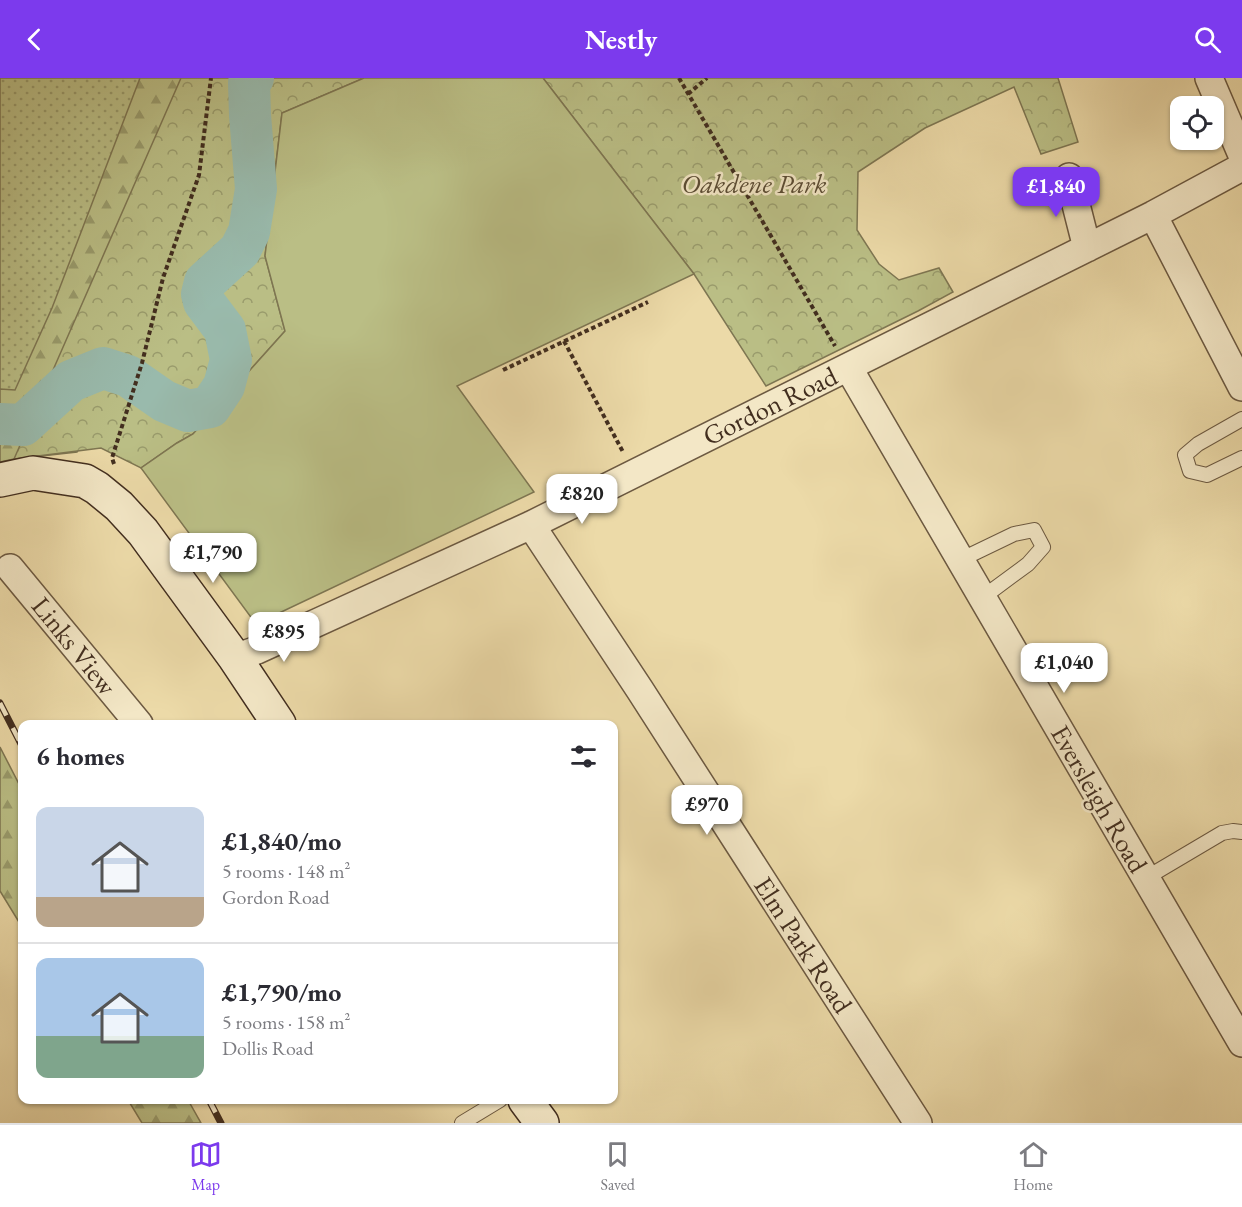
<!DOCTYPE html>
<html lang="en">
<head>
<meta charset="utf-8">
<style>
	body { margin:0; font-family:"EB Garamond",serif; background:#f2f2f3; color:#2b2b33; height:100vh; display:flex; flex-direction:column; font-size:22px; white-space:nowrap }
	* { box-sizing:border-box; margin:0 }
	p { font-size:20px; color:#7c7c81 }
	.icon { flex:none; width:33px; height:33px; fill:none; stroke:currentColor; stroke-width:2; stroke-linecap:round; stroke-linejoin:round }
	.map { position:relative; flex:1; overflow:hidden }
	.details { position:absolute; left:18px; top:642px; width:600px; height:384px; display:flex; flex-direction:column; background:#fff; border-radius:12px; box-shadow:0 2px 4px #0004 }
	.details>* { flex:none }
	.buttons { position:absolute; left:1170px; top:18px; display:grid; gap:12px }
	.buttons a { display:grid; place-items:center; width:54px; height:54px; border-radius:12px; background:#fff; box-shadow:0 2px 4px #0004; font-size:30px }
	.price { position:absolute; translate:-50% -51px; padding:0 14px; border-radius:12px; background:#fff; color:#222; font-size:20px; line-height:39px; filter:drop-shadow(0 2px 3px #0008) }
	.price::after { content:''; position:absolute; left:50%; top:36px; width:18px; height:14px; margin-left:-9px; background:inherit; clip-path:polygon(0 0,100% 0,50% 100%) }
	.price.selected { background:#7c3aed; color:#fff }
	ul { padding:0; list-style:none }
	li { display:flex; align-items:center; gap:18px; height:150px; padding:0 18px }
	li+li { border-top:2px solid #e1e1e2 }
	li span { display:grid; place-items:center; flex:none; width:168px; height:120px; border-radius:12px; color:#555 }
	li>.icon { margin-inline-start:auto }
	span .icon { width:72px; height:72px; fill:#fffc; stroke-width:1 }
	li b { font-size:26px }
	h2 { display:flex; justify-content:space-between; align-items:center; height:72px; padding:0 18px; font-size:26px }
	header { display:flex; justify-content:space-between; align-items:center; height:78px; padding:0 18px; background:#7c3aed; color:#fff; font-size:27px; font-weight:700 }
	.tabs { display:flex; justify-content:space-around; align-items:center; height:84px; border-top:2px solid #e1e1e2; background:#fff; font-size:16px; color:#7c7c81 }
	.tabs a { display:grid; justify-items:center; gap:3px }
	.tabs .selected { color:#7c3aed }
	.map>svg:first-child { display:block }
</style>
</head>
<body>
<header><svg class="icon" aria-label="back" viewBox="0 0 24 24"><path d="M15 5l-7 7 7 7"/></svg>Nestly<svg class="icon" aria-label="search" viewBox="0 0 24 24"><circle cx="10" cy="10" r="6"/><path d="M15 15l6 6"/></svg></header>
<div class="map">
<svg width="1242" height="1045" viewBox="0 0 1242 1045">
	<defs>
		<pattern id="grass-dots" width="8" height="8" patternUnits="userSpaceOnUse" patternTransform="scale(1.5)"><rect width="8" height="8" fill="#babe85"/><path d="M2 2h.1M6 6h.1" fill="none" stroke="#999b6c" stroke-width="1.8" stroke-linecap="round"/></pattern>
		<pattern id="forest-firs" width="22" height="20" patternUnits="userSpaceOnUse" patternTransform="scale(1.5)"><rect width="22" height="20" fill="#babe85"/><path d="M5 1l3.5 6h-7zM16 11l3.5 6h-7z" fill="#999b6c"/></pattern>
		<pattern id="park-crowns" width="20" height="18" patternUnits="userSpaceOnUse" patternTransform="scale(1.5)"><rect width="20" height="18" fill="#babe85"/><path d="M2 6a3 3 0 1 1 6 0M12 15a3 3 0 1 1 6 0" fill="none" stroke="#999b6c"/></pattern>
	</defs>
	<rect width="100%" height="100%" fill="#ecdaa8"/>
	<filter id="stains"><feTurbulence type="fractalNoise" baseFrequency=".00333" numOctaves="4"/><feColorMatrix values="0 0 0 0 .2 0 0 0 0 .09 0 0 0 0 .02 0 0 0 .5 -.17"/></filter>
	<radialGradient id="worn" r=".72"><stop offset=".6" stop-color="#630" stop-opacity="0"/><stop offset="1" stop-color="#630" stop-opacity=".3"/></radialGradient>
	<path fill="url(#grass-dots)" stroke="#7e7652" stroke-width="1.5" d="M0,0H181L14,381L0,384Z"/>
	<path fill="url(#forest-firs)" stroke="#7e7652" stroke-width="1.5" d="M140,0H364L282,35L265,178L108,313L77,374L14,381L0,384V311L15,312L52,230Z
		M0,669L22,712V849L0,813Z
		M128,1022H188L201,1045H142Z"/>
	<path fill="url(#park-crowns)" stroke="#7e7652" stroke-width="1.5" d="M181,0H364L282,35L265,178L285,253L193,356L177,365L141,390L101,370L14,381Z
		M543,0H1058L1078,64L1041,76L1014,9L925,50L858,94L857,152L879,186L899,202L939,190L953,214L918,233L766,308L694,196Z"/>
	<path fill="#babe85" stroke="#7e7652" stroke-width="1.5" d="M364,0H543L694,196L457,308L534,414L256,546L141,390L177,365L193,356L285,253L265,178L282,35Z"/>
	<g fill="none" stroke-linecap="round" stroke-linejoin="round">
		<path stroke="#99baac" stroke-width="42" d="M0,346L23,347L71,303L103,290L128,298L164,323L188,333L210,329L224,308L231,282L225,252L204,224L202,216L205,204L240,172L249,154L256,111L250,37L249,5L253,0"/>
		<defs>
			<path id="service" d="M1242,341L1198,366L1185,377L1190,393L1207,397L1242,380
				M960,482L1014,456L1034,452L1043,469L1028,486L982,520
				M1146,800L1222,755L1233,753L1242,754
				M462,1045L500,1022"/>
			<path id="minor" d="M1209,0L1242,77
				M1069,99L1087,170
				M1153,137L1242,309
				M848,289L1242,965
				M531,447L640,612L918,1045
				M10,490L139,646
				M235,580L257,572L531,447L1153,137L1242,89"/>
			<path id="secondary" d="M0,402L33,395L85,403L97,410L119,428L143,454L235,580L279,646
				M525,1022L542,1045"/>
		</defs>
		<use href="#service" stroke="#6c5941" stroke-width="16"/>
		<use href="#minor" stroke="#6c5941" stroke-width="30"/>
		<use href="#secondary" stroke="#422e1f" stroke-width="36"/>
		<path stroke="#422e1f" stroke-width="4" stroke-dasharray="4.5 3" stroke-linecap="butt" d="M679,0L835,268
			M688,16L707,0
			M564,263L623,374
			M503,292L648,224
			M114,386L112,380L142,285L163,200L199,97L211,0"/>
		<use href="#service" stroke="#f3e7c6" stroke-width="14"/>
		<use href="#minor" stroke="#f3e7c6" stroke-width="27"/>
		<use href="#secondary" stroke="#f3e7c6" stroke-width="33"/>
		<defs>
			<path id="rail" d="M0,625L22,668
				M209,1022L221,1045"/>
		</defs>
		<use href="#rail" stroke="#422e1f" stroke-width="7"/>
		<use href="#rail" stroke="#f3e7c6" stroke-width="4.5" stroke-dasharray="14" stroke-linecap="butt"/>
	</g>
	<g text-anchor="middle" stroke-width="5" stroke-linejoin="round" paint-order="stroke">
		<g font-size="27" font-style="italic" fill="#5a4b33" stroke="#f3e7c6">
			<text x="754" y="115">Oakdene Park</text>
		</g>
		<g font-size="27" fill="#422e1f" stroke="#f3e7c6">
			<text transform="translate(770 328) rotate(-26)" y="9">Gordon Road</text>
			<text transform="translate(74 568) rotate(51)" y="9">Links View</text>
			<text transform="translate(1099 721) rotate(60)" y="9">Eversleigh Road</text>
			<text transform="translate(803 867) rotate(57)" y="9">Elm Park Road</text>
		</g>
	</g>
	<rect width="100%" height="100%" filter="url(#stains)"/>
	<rect width="100%" height="100%" fill="url(#worn)"/>
</svg>
<div class="buttons">
<a><svg class="icon" aria-label="locate" viewBox="0 0 24 24"><circle cx="12" cy="12" r="6"/><path d="M12 2v4M12 18v4M2 12h4M18 12h4"/></svg></a>
</div>
<b class="price selected" style="left:1056px;top:140px">£1,840</b>
<b class="price" style="left:582px;top:447px">£820</b>
<b class="price" style="left:213px;top:506px">£1,790</b>
<b class="price" style="left:284px;top:585px">£895</b>
<b class="price" style="left:1064px;top:616px">£1,040</b>
<b class="price" style="left:707px;top:758px">£970</b>
<section class="details">
<h2>6 homes<svg class="icon" aria-label="filters" viewBox="0 0 24 24"><path d="M4 7h16M4 17h16"/><circle cx="9" cy="7" r="2"/><circle cx="15" cy="17" r="2"/></svg></h2>
<ul>
<li><span style="background:linear-gradient(#c9d6e8 75%,#b9a48a 0)"><svg class="icon" aria-label="home" viewBox="0 0 24 24"><path d="M3 11l9-7 9 7M6 9v11h12V9"/></svg></span><div><b>£1,840/mo</b><p>5 rooms · 148 m²</p><p>Gordon Road</p></div></li>
<li><span style="background:linear-gradient(#a9c7e8 65%,#7fa58c 0)"><svg class="icon" aria-label="home" viewBox="0 0 24 24"><path d="M3 11l9-7 9 7M6 9v11h12V9"/></svg></span><div><b>£1,790/mo</b><p>5 rooms · 158 m²</p><p>Dollis Road</p></div></li>
</ul>
</section>
</div>
<nav class="tabs">
<a class="selected"><svg class="icon" aria-label="map" viewBox="0 0 24 24"><path d="M3 6l6-2 6 2 6-2v14l-6 2-6-2-6 2zM9 4v14M15 6v14"/></svg>Map</a>
<a><svg class="icon" aria-label="saved" viewBox="0 0 24 24"><path d="M7 4h10v16l-5-4-5 4z"/></svg>Saved</a>
<a><svg class="icon" aria-label="home" viewBox="0 0 24 24"><path d="M3 11l9-7 9 7M6 9v11h12V9"/></svg>Home</a>
</nav>
</body>
</html>
